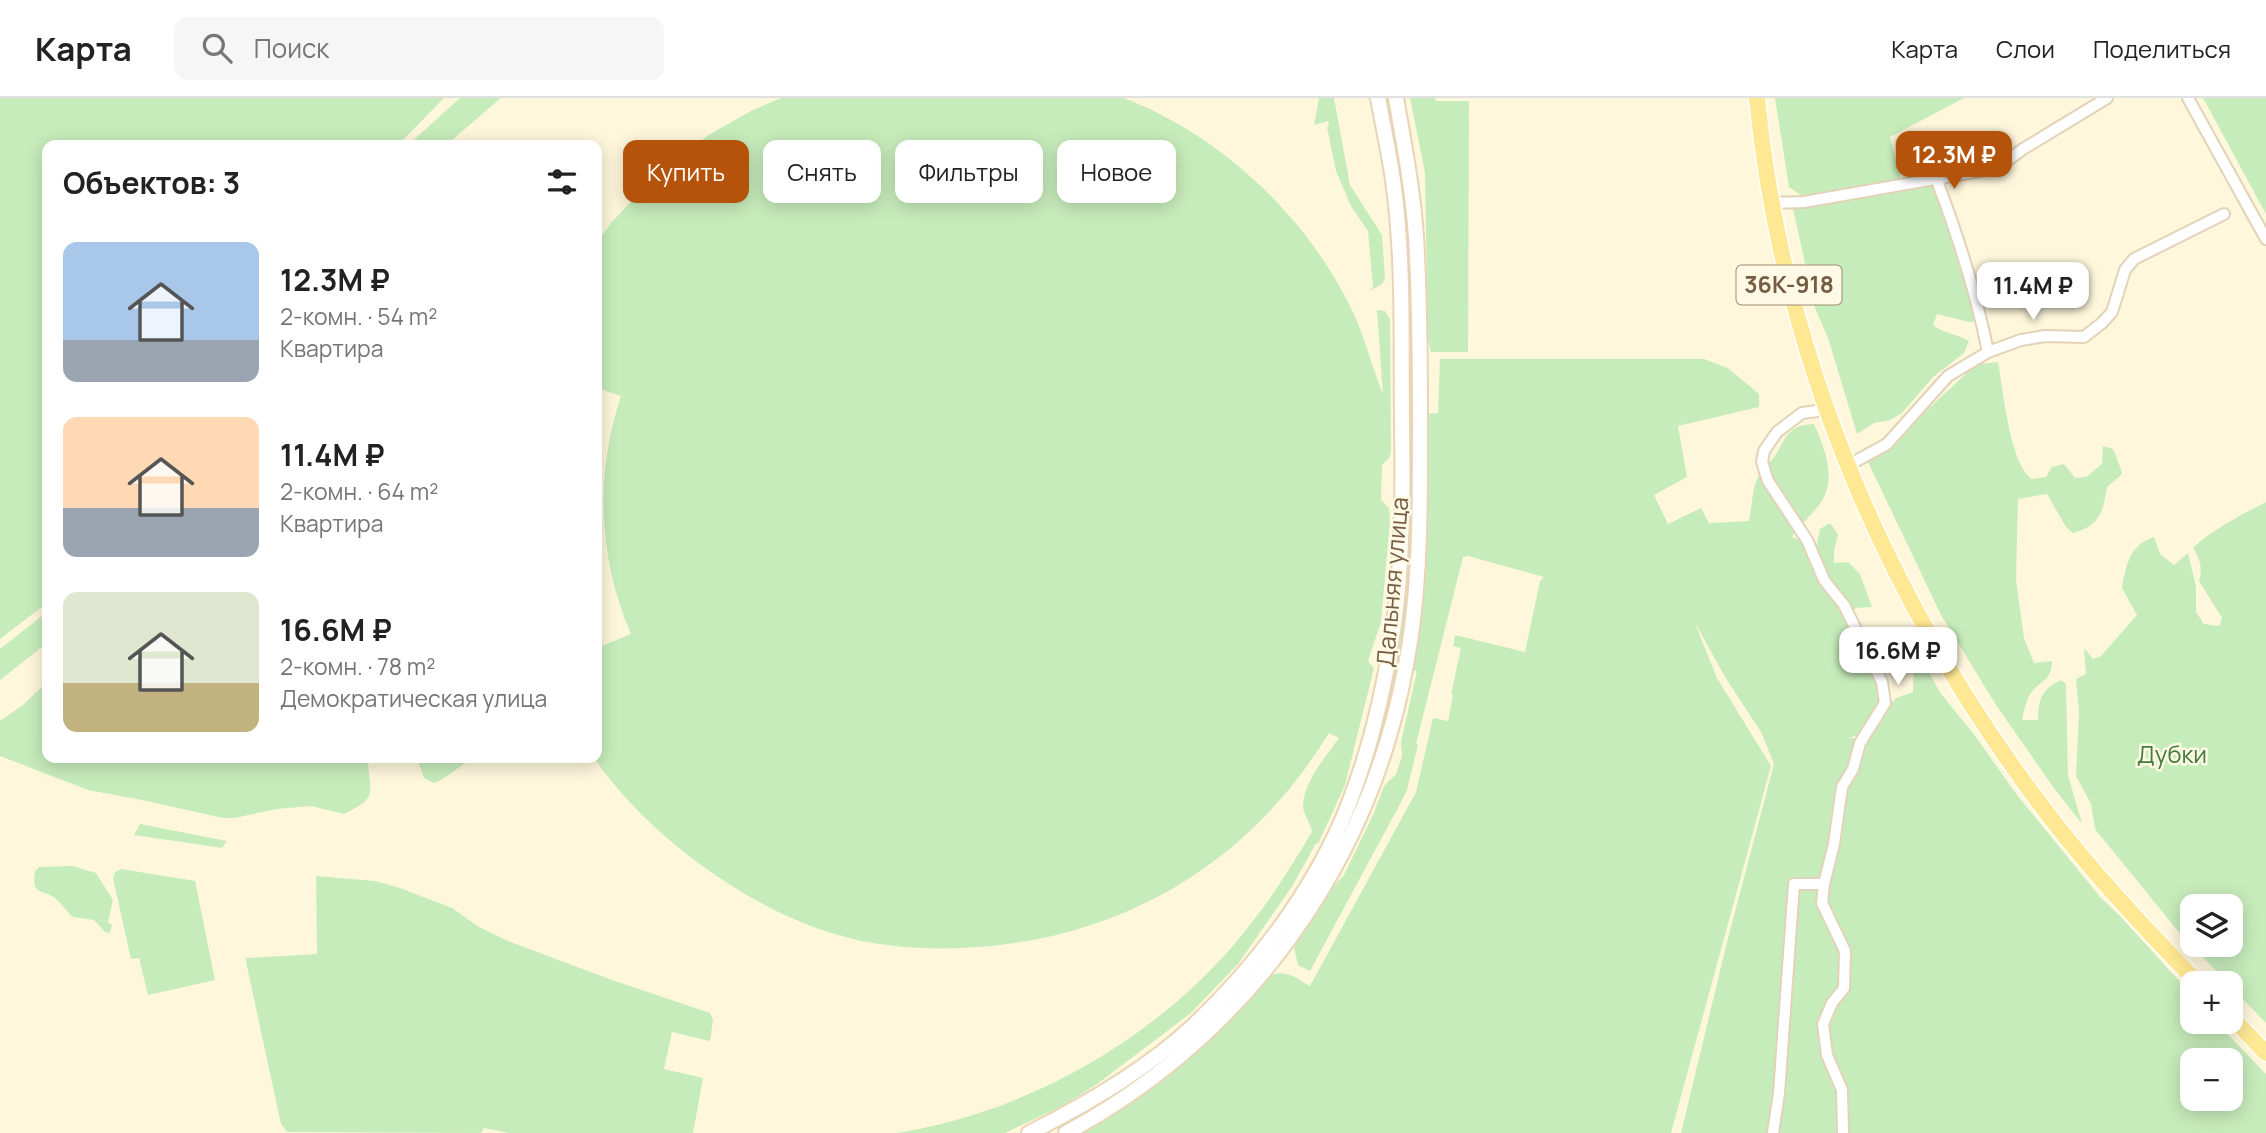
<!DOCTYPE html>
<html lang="ru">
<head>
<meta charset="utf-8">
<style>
	body { margin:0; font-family:Manrope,sans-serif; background:#f6f6f6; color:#222; height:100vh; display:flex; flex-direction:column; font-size:26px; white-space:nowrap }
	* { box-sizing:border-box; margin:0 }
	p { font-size:23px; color:#767676 }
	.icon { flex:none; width:38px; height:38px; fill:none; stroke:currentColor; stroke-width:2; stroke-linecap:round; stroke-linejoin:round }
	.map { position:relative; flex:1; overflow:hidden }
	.drawer { position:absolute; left:42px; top:42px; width:560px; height:623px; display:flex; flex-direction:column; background:#fff; border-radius:14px; box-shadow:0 4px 18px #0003 }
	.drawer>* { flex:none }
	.hud { position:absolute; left:623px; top:42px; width:665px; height:63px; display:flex; gap:14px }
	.tools { position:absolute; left:2180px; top:796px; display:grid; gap:14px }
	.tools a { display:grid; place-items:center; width:63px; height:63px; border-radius:14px; background:#fff; box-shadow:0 4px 18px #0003; font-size:35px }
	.price { position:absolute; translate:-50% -60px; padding:0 16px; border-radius:14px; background:#fff; color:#222; font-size:23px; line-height:46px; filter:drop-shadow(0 2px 4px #0008) }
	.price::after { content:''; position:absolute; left:50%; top:42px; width:21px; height:16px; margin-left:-10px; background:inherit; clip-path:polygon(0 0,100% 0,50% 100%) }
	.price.on { background:#b45309; color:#fff }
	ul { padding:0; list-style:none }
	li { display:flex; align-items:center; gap:21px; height:175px; padding:0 21px }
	li span { display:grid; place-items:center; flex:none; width:196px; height:140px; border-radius:14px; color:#555 }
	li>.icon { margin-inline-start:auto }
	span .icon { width:84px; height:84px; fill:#fffc; stroke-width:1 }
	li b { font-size:30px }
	h2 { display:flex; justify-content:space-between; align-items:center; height:84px; padding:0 21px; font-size:30px }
	.chip { padding:0 24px; border-radius:14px; background:#fff; box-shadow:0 4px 18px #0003; font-size:24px; line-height:63px }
	.chip.on { background:#b45309; color:#fff }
	header { display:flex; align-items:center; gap:42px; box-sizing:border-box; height:98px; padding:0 35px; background:#fff; border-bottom:2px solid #e0e0e0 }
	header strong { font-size:33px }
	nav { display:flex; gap:38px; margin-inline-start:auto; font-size:24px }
	.search { width:490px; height:63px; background:#f6f6f6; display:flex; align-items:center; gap:18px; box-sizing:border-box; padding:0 24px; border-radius:14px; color:#767676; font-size:26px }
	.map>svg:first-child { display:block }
</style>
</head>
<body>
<header>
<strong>Карта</strong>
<div class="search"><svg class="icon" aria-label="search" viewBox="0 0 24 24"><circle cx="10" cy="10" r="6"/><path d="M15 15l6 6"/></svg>Поиск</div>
<nav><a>Карта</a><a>Слои</a><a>Поделиться</a></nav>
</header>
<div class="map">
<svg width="2266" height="1035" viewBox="0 0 2266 1035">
	<rect width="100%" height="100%" fill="#fef7dc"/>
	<path fill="#c7ecbb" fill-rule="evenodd" d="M0,0H444L404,41L393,47H47V505L0,541Z
		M460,0H501L446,47H408Z
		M781,0H1124C1219,37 1303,114 1349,206C1364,234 1371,267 1383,296L1377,212L1385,213L1390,221L1391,354L1389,360L1382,367L1381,402L1389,410L1390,423L1381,524L1368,563L1374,570L1345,687L1318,746L1316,745L1293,787L1238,866L1191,915L1097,986L1064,1007L1005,1035H896C1025,1015 1153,943 1237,843C1266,809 1289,772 1312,734C1311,725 1303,717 1303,708C1303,685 1326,658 1339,640L1329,635C1255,756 1141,830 1000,847C947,853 889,852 838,837C785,822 736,793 693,761C656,733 621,699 594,660H597V550L631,536C598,460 595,376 621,298L597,290V145L611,125L650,83L707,38L751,13Z
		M1319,0H1334L1350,87L1382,137L1385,180L1382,186L1370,193L1373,189L1368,133L1351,108L1336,73L1327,29L1329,28L1328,23L1314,27Z
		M1387,0H1392L1400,45L1414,174L1408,173L1403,97Z
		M1410,0H1435L1436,3H1469L1468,254H1431L1428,242L1425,75Z
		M1775,0H1964L1890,39L1903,90L1933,85L1941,100L1978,223L1969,224L1937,216L1933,227C1943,235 1957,236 1969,243L1964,255L1933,279L1902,315L1890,322L1874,325L1857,336L1828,240L1815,210L1793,111L1847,95L1841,90L1806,101L1789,89Z
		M2203,0H2266V116Z
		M1416,218L1415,352L1409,351V219Z
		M1440,261H1704L1728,270L1759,296V309L1678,328L1687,379L1654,397L1668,426L1701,410L1709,425L1749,423C1752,409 1752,391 1758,379C1762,371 1770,365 1775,358C1787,338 1788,327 1814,326C1824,348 1836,378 1823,401C1815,415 1801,425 1792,439L1802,443L1812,467L1820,431L1830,425L1838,436L1834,454V465L1848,464L1860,476L1872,509L1856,510L1846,520L1848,532L1859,541L1884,540L1869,566L1883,590L1878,613L1864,636L1847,640H1857L1850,666L1880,618L1896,600L1913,594L1914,547L1941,596L1973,635L2017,697L2101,800L2119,817L2193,898V924H2216L2266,976V1035H1681L1727,844L1774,666L1761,634L1725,579L1694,523L1717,580L1771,668L1671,1035H1083L1151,990L1199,950L1271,877C1287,871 1297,881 1310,888L1416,694L1433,620L1448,623L1453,597L1451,596L1461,550L1453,548L1455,537L1525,554L1540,483L1544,479L1468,458L1463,459L1416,646L1418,647L1407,692L1399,708L1310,873L1298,867L1294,850L1329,794L1344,777L1374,715L1384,688L1396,676L1402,658L1401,644L1417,573L1410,571L1424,316L1438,315ZM2193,962H2231V1001H2193Z
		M1998,264C2003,291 2010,367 2032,381L2046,379L2052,369L2064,366L2075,380L2086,379L2102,366L2103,348L2113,351L2122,374L2121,377L2107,389C2103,414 2100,428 2073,435L2066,429L2047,396L2018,401L2016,482L2024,540L2034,565L2052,563C2051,585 2042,580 2031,595C2026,602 2024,613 2022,622H2038C2038,601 2042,591 2061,582L2066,586L2068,677L2082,726L2051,686L1996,607L1941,517L1868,364L1894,347L1927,312L1969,273L1980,266Z
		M2266,404V925L2231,889V886L2228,885L2178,833L2095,731L2091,706L2076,678L2079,614L2076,581L2086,576L2084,550L2093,561L2101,558L2137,517L2122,490C2126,468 2129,447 2154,439L2160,456L2174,467L2188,455L2196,488V514L2204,526L2219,528L2222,520L2199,483C2203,470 2200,462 2193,450C2214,430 2240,418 2266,404ZM2231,808V847H2193V808Z
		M1409,413H1414C1411,470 1409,527 1396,584C1388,624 1374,663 1360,702L1355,700L1396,552L1408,470Z
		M47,514V545L0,582V551Z
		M47,584V660H368C368,693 382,698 344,716L311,708L277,711L234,720H223L142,702L88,692L0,658V623L23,607Z
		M417,660H473C459,667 450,679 434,685L424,680Z
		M140,726L227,743L222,750L134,737Z
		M73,768L96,775L113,802L108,824L112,827L110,835L105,834L94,822L72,819C67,813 62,806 56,801C44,790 31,800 35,773L39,769Z
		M121,771L195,783L215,882L148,897L139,860L131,861L113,780L115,774Z
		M316,778L375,783L400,790L452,810L479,829L508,843L612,882L710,915L713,922L710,943L672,934L664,971L703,980L693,1035H509L484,1030L481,1035L287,1034L281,1026L246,864V860L317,856Z"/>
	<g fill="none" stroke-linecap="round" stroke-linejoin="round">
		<defs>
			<path id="street" d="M2188,0L2266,141
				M1936,80C1958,138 1976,193 1988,254
				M1772,105L1804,104L1997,70L2023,51L2107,0
				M1847,368L1887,346L1948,278L1988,254L2021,242L2045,238L2084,239L2102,225L2112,214L2125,172L2134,161L2224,116
				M1824,786L1822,805L1845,853L1844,890L1832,905L1823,926L1827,957L1842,992L1843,1035
				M1773,1035L1779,995L1794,786H1824L1834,746L1842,689L1853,671L1860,645L1885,605L1882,584L1844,507L1824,482L1807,442L1768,383L1762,364L1764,353L1777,334L1802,315L1825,312"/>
			<path id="secondary" d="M1029,1035C1087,1006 1146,972 1193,928C1262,863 1324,779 1355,689C1373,639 1385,585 1393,533C1403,464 1403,389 1402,319C1401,241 1404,160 1393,82C1389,55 1383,27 1378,0
				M1066,1035C1246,938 1369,768 1406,567C1421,488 1420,407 1420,327C1420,265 1420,202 1416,139C1413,93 1404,46 1396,0"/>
			<path id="primary" d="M1757,0C1783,267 1893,518 2057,728C2101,784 2149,835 2199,886
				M2231,919L2266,955"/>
		</defs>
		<use href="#street" stroke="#e2d3b8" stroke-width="14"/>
		<use href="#secondary" stroke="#e8d5b6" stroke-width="18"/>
		<use href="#primary" stroke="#fff" stroke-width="19"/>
		<use href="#street" stroke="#fff" stroke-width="10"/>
		<use href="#secondary" stroke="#fff" stroke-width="14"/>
		<use href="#primary" stroke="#ffe893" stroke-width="16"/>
	</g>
	<g text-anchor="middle" stroke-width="5" stroke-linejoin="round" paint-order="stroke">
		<rect fill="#fff9e5" stroke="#9e8c74" stroke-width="2" x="1736.5" y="167.5" width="105" height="39" rx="5"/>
		<g font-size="23" font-weight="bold" fill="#755d44">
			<text x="1789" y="195">36К-918</text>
		</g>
		<g font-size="24" fill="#755d44" stroke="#fff9e5">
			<text transform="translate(1393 484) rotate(-85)" y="8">Дальняя улица</text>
		</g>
		<g font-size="24" fill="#437c3a" stroke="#fff9e5">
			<text x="2172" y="665">Дубки</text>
		</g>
	</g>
</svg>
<div class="tools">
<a><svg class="icon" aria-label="layers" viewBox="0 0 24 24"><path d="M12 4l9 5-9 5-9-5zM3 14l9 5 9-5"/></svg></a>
<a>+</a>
<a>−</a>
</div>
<b class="price on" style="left:1954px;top:93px">12.3M ₽</b>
<b class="price" style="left:2033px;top:224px">11.4M ₽</b>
<b class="price" style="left:1898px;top:589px">16.6M ₽</b>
<div class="hud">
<a class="chip on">Купить</a>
<a class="chip">Снять</a>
<a class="chip">Фильтры</a>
<a class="chip">Новое</a>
</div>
<section class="drawer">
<h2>Объектов: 3<svg class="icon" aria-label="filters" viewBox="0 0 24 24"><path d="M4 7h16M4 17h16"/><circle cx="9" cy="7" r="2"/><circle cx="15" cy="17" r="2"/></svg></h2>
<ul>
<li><span style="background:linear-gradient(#a9c7e8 70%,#9aa5b1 0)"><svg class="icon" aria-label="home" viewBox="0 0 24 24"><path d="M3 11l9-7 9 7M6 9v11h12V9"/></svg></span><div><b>12.3M ₽</b><p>2-комн. · 54 m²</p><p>Квартира</p></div></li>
<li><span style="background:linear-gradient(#ffd9b3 65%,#9aa5b1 0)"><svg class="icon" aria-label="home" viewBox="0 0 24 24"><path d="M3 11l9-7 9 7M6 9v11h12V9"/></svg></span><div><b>11.4M ₽</b><p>2-комн. · 64 m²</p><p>Квартира</p></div></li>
<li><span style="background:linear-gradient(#dfe7d0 65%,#c2b280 0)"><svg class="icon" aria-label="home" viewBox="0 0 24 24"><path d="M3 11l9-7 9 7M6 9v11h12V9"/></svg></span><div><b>16.6M ₽</b><p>2-комн. · 78 m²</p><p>Демократическая улица</p></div></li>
</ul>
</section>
</div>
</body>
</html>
